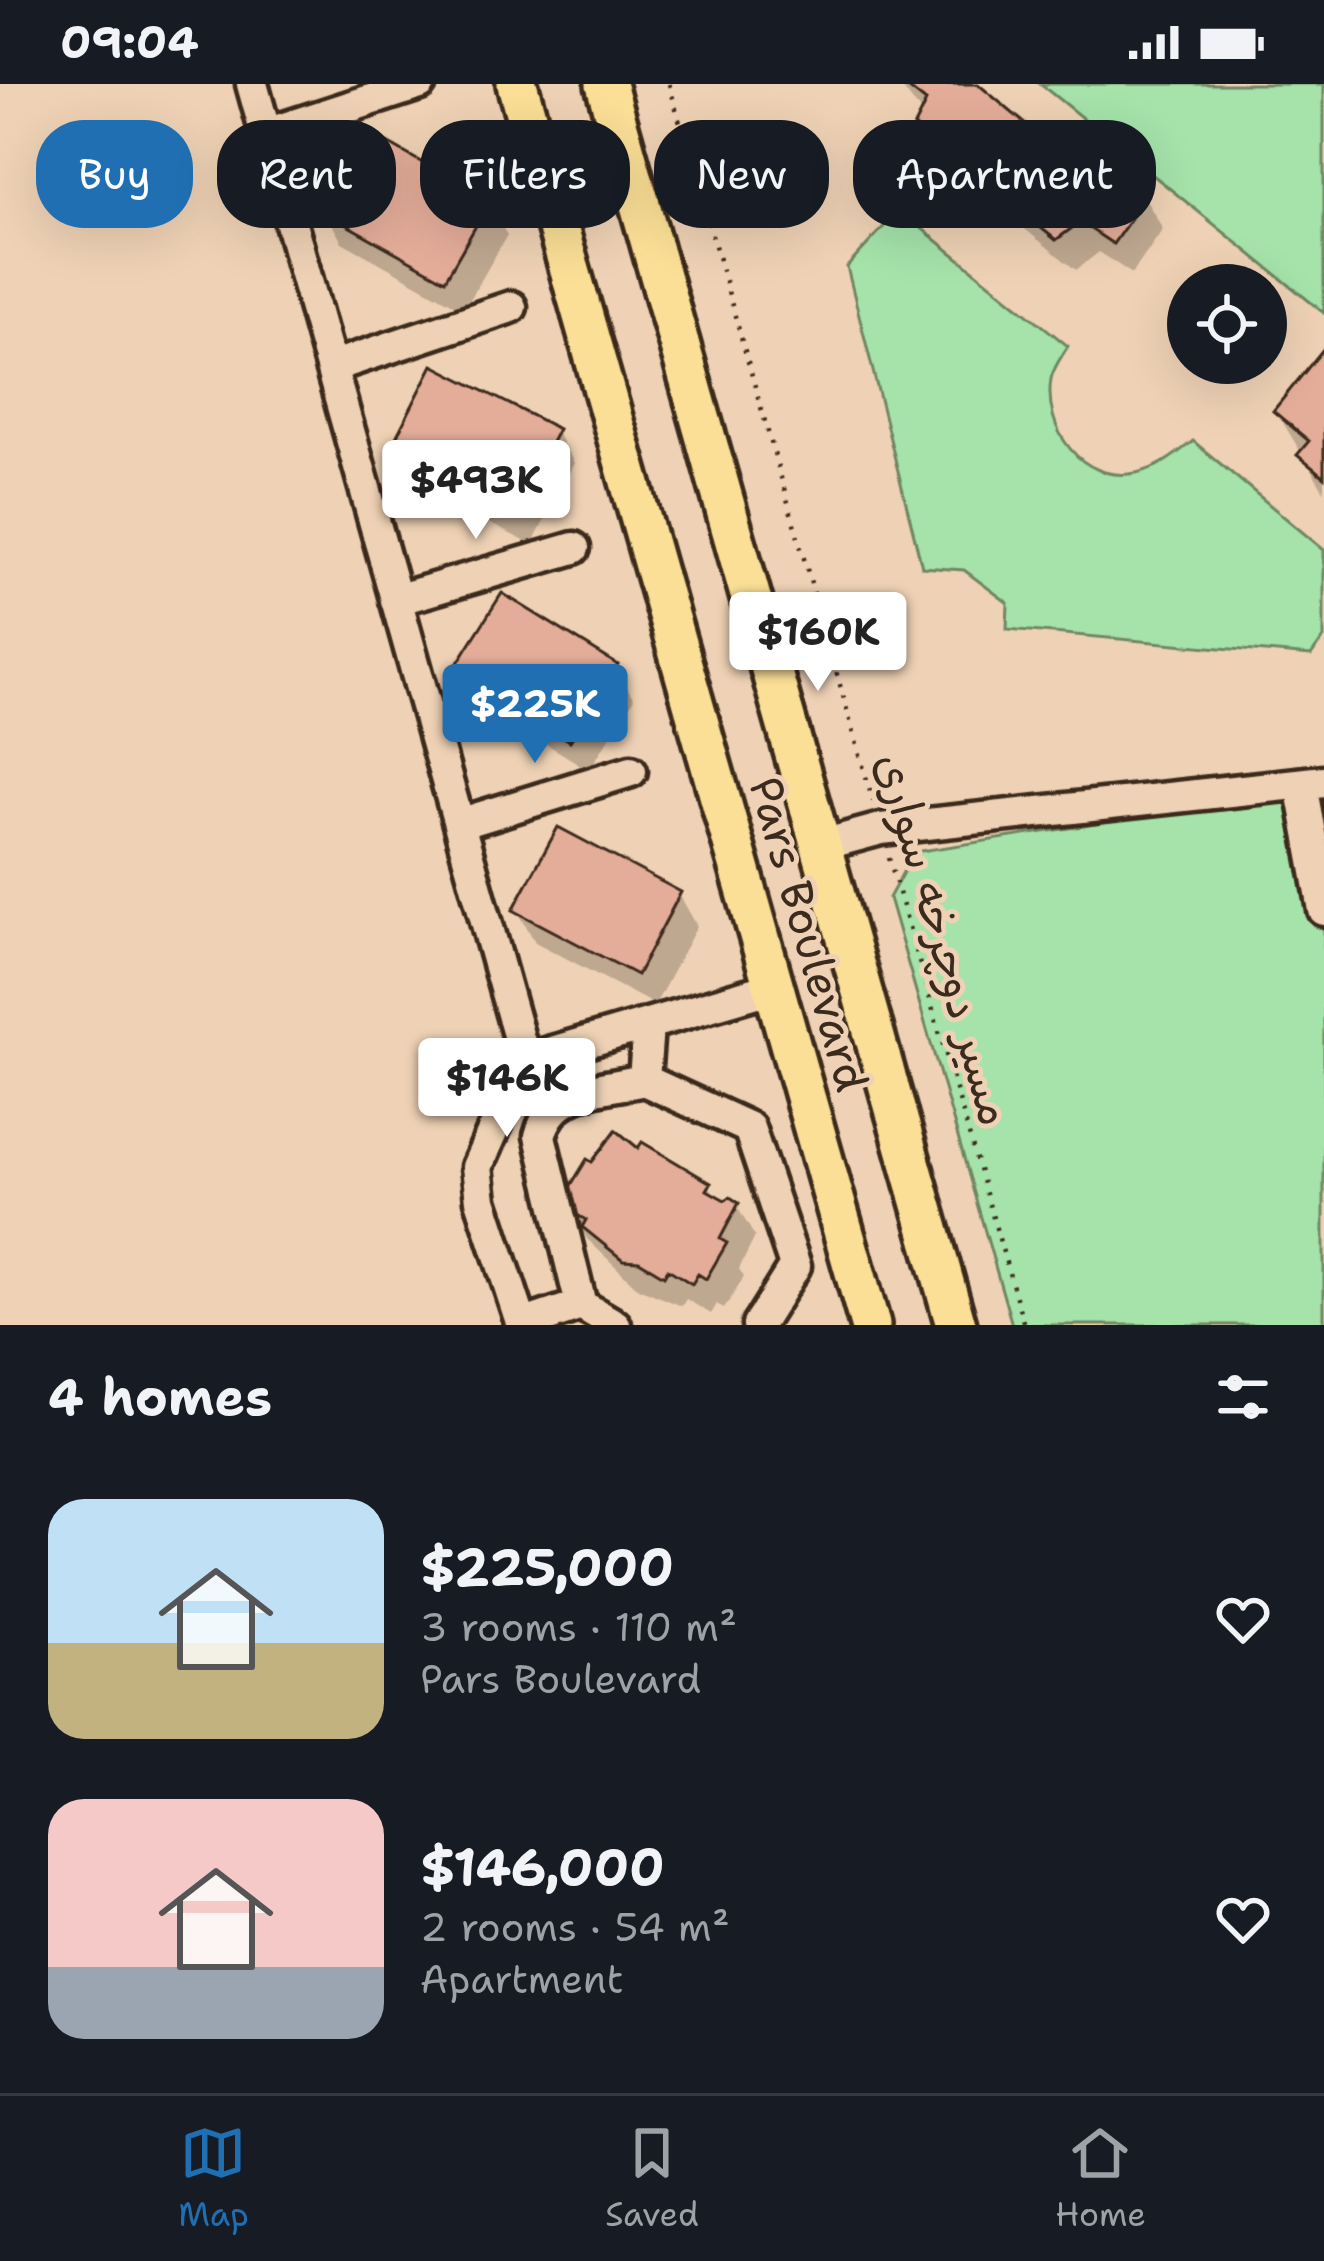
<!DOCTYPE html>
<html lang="en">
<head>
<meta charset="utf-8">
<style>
	body { margin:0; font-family:"Shantell Sans","Playpen Sans Arabic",sans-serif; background:#20242c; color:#f1f3f6; height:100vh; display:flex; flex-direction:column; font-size:45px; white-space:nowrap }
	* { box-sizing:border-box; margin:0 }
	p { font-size:39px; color:#9ea1a6 }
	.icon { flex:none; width:66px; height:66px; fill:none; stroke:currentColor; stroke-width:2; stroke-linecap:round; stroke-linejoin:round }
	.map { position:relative; height:1241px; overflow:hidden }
	.drawer { display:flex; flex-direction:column; background:#171b24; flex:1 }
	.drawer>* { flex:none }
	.hud { position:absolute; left:36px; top:36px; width:1254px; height:108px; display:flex; gap:24px }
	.fabs { position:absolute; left:1167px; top:180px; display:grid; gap:24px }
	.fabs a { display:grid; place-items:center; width:120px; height:120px; border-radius:50%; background:#171b24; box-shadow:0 12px 48px #0002; font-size:60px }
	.price { position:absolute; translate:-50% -102px; padding:0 27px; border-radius:12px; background:#fff; color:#222; font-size:39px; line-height:78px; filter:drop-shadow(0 3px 6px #0008) }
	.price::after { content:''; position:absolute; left:50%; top:72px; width:36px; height:27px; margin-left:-18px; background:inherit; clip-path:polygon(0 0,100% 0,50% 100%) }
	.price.on { background:#1f6fb2; color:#fff }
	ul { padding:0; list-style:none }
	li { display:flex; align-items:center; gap:36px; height:300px; padding:0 48px }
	li span { display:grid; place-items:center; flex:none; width:336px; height:240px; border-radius:36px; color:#555 }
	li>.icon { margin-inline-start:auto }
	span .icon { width:144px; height:144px; fill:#fffc; stroke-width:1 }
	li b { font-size:51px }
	h2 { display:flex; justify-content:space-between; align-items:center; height:144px; padding:0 48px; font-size:51px }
	.chip { padding:0 42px; border-radius:48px; background:#171b24; box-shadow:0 12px 48px #0002; font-size:42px; line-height:108px }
	.chip.on { background:#1f6fb2; color:#fff }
	.status { display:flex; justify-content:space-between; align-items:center; height:84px; padding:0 60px; background:#171b24; direction:ltr }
	.status svg { height:33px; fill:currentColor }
	.tabs { display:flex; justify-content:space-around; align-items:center; height:168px; border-top:3px solid #363941; background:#171b24; font-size:33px; color:#9ea1a6 }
	.tabs a { display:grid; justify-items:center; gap:6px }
	.tabs .on { color:#1f6fb2 }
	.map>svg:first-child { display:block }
</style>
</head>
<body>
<div class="status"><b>09:04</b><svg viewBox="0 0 49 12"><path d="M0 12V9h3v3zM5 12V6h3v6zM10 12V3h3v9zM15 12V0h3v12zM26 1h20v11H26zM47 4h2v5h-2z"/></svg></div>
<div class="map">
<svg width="1324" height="1241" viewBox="0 0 1324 1241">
	<rect width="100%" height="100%" fill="#efd2b5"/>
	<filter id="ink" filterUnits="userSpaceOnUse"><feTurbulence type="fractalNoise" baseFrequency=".00833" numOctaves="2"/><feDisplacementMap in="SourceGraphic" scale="24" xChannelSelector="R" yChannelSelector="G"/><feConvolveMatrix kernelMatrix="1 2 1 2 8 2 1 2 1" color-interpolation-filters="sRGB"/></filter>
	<g filter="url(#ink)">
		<path fill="#a5e3aa" stroke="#708664" stroke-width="3" d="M1040,0H1324V229Z
			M899,126L1068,262C1062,272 1053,284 1051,295C1043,345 1082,400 1136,389C1160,384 1174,372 1193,357L1324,466V554L1311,572L1007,545L1008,519L964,486L922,483L847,183Z
			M1324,705V1241H1012L889,814L914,768Z"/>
		<path fill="#0003" d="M899,0H979L1098,105L1144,113L1163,145L1132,190L1099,168L1076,186L936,74L918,42L923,31Z
			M488,120L507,151L464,226L342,158L324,126Z
			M1324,269V407L1276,327Z
			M556,347L574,379L532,461L411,399L392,367Z
			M615,583L634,615L589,686L476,617L458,585Z
			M679,810L697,842L655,921L535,858L517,826Z
			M639,1069L709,1101L717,1115L736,1121L755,1153L739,1185L744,1193L724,1225L717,1220L711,1230L686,1215L682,1222L638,1204L587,1155L569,1124V1111Z"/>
		<path fill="#e4ad99" stroke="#3b2a1e" stroke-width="3" d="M903,0H978L1097,100L1107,82L1147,111L1113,160L1080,138L1056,156L914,42L926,18Z
			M903,0H978L1097,100L1107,82L1147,111L1113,160L1080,138L1056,156L914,42L926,18Z
			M366,47L490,117L445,196L320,126Z
			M1324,264V393L1297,371L1309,357L1273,327Z
			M1324,264V393L1297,371L1309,357L1273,327Z
			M433,281L558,345L513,431L389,367Z
			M502,509L618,581L570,657L454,585Z
			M558,743L681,808L637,891L513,826Z
			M616,1046L638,1064L642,1058L711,1099L707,1106L725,1116L730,1113L739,1119L720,1155L727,1159L706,1195L698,1190L692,1200L668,1185L664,1192L639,1177L623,1176L582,1143L586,1136L565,1124L571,1114L565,1111L587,1075L592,1078Z"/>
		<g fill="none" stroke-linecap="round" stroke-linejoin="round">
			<defs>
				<path id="minor" d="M252,0L525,976L477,1083L481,1116L522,1241
					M266,50L420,0
					M331,283L511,223
					M396,516L574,464
					M1301,700L1324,826
					M459,740L631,687
					M822,761L881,745L1324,697
					M648,942L644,996L749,1044L795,1182L758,1241
					M525,976L774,903
					M522,1241L581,1221
					M615,1241L581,1221L540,1052C553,1003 600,1006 644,996"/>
				<path id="major" d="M517,0L870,1241
					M606,0L956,1241"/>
			</defs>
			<use href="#minor" stroke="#3b2a1e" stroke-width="39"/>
			<use href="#major" stroke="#3b2a1e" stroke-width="48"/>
			<path stroke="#3b2a1e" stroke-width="4.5" stroke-dasharray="3 9" stroke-linecap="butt" d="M669,0L873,717
				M889,774L1024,1241"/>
			<use href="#minor" stroke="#efd2b5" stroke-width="30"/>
			<use href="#major" stroke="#fbdf96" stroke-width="39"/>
		</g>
	</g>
	<g text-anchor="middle" stroke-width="10" stroke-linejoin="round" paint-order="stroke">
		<g font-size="45" fill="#3b2a1e" stroke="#efd2b5">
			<text transform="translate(809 850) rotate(74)" y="16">Pars Boulevard</text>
			<text transform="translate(944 855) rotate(74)" y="16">مسیر دوچرخه سواری</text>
		</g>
	</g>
</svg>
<div class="fabs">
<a><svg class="icon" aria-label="locate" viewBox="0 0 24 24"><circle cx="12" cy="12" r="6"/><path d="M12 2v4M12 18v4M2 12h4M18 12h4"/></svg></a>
</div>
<b class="price" style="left:476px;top:458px">$493K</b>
<b class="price" style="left:818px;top:610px">$160K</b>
<b class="price on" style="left:535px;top:682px">$225K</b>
<b class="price" style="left:507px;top:1056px">$146K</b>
<div class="hud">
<a class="chip on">Buy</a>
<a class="chip">Rent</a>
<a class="chip">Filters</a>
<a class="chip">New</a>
<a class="chip">Apartment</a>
</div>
</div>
<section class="drawer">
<h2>4 homes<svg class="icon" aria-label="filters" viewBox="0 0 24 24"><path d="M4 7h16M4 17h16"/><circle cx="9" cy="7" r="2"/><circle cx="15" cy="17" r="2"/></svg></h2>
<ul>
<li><span style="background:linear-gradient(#bfe0f5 60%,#c2b280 0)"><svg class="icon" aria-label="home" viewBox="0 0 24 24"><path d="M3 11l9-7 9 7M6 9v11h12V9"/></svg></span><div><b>$225,000</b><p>3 rooms · 110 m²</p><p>Pars Boulevard</p></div><svg class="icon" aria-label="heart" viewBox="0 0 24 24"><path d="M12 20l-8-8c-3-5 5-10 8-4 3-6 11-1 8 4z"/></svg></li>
<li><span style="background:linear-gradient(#f6c9c9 70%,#9aa5b1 0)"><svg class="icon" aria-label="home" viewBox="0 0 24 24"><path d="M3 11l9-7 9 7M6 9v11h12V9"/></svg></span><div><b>$146,000</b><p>2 rooms · 54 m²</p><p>Apartment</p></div><svg class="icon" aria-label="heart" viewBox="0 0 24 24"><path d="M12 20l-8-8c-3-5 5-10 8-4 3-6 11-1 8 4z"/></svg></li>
</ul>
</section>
<nav class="tabs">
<a class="on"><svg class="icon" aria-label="map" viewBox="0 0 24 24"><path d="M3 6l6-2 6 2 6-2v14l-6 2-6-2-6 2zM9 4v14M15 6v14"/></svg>Map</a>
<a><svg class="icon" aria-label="saved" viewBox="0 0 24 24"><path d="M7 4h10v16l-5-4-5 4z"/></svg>Saved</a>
<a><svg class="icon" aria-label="home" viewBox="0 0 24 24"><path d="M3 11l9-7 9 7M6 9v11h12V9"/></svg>Home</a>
</nav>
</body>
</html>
